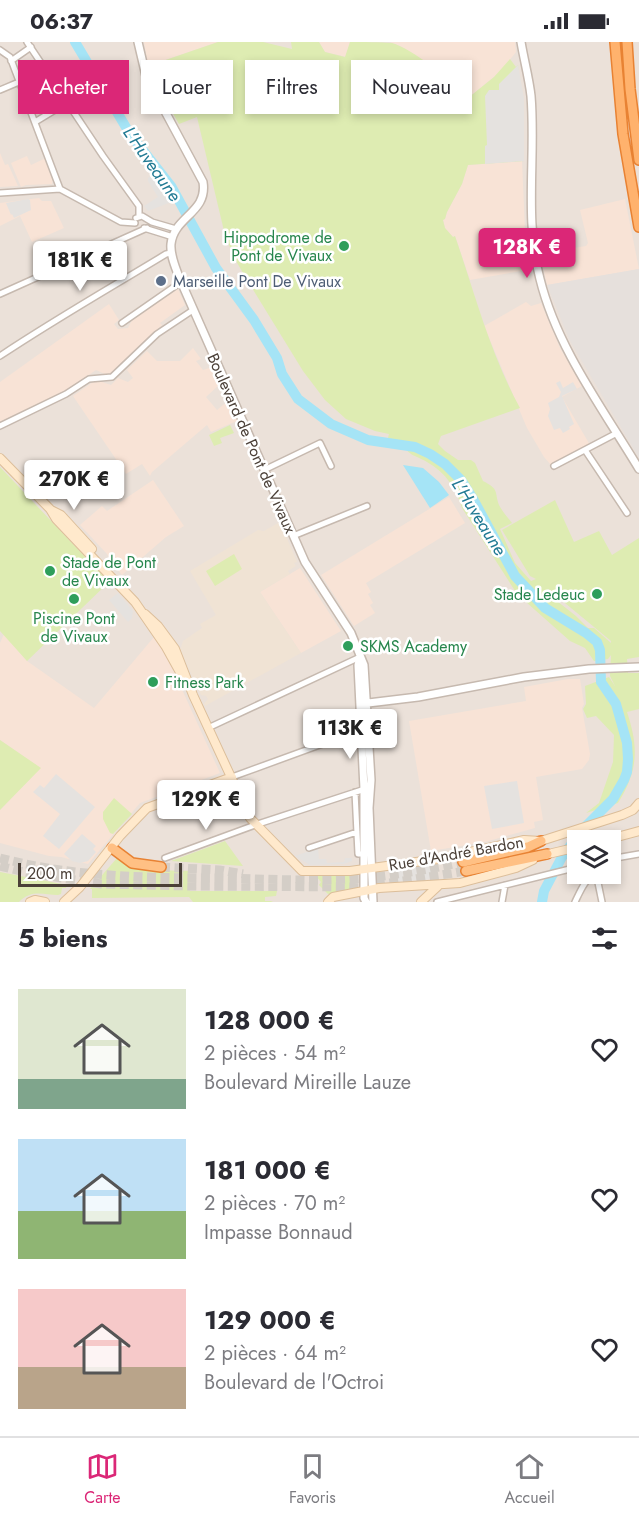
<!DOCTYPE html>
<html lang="fr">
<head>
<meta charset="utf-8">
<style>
	body { margin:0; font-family:Jost,sans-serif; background:#f7f7f7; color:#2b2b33; height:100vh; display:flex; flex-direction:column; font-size:22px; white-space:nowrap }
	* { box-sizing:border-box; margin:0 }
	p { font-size:20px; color:#7c7c81 }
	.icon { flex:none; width:33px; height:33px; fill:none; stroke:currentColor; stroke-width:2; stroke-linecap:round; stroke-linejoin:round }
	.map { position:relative; height:860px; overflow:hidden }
	.drawer { display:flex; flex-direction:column; background:#fff; flex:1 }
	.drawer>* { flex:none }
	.guide { position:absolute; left:18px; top:18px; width:603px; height:54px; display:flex; gap:12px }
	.buttons { position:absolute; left:567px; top:788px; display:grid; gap:12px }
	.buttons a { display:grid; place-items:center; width:54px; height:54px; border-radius:0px; background:#fff; box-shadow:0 3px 9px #0003; font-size:30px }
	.scale { position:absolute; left:18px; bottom:15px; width:164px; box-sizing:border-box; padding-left:6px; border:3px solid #4b4038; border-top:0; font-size:16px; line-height:21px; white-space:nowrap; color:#4b4038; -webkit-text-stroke:4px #fff; paint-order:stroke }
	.price { position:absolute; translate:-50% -51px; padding:0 14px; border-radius:6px; background:#fff; color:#222; font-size:20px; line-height:39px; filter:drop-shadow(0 2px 3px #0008) }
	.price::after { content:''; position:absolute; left:50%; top:36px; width:18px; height:14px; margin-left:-9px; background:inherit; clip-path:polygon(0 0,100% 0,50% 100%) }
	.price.active { background:#db2777; color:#fff }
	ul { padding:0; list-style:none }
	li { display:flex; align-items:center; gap:18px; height:150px; padding:0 18px }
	li span { display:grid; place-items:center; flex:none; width:168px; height:120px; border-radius:0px; color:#555 }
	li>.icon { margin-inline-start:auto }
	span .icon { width:72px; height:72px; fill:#fffc; stroke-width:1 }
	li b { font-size:26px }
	h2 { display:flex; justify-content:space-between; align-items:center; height:72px; padding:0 18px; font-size:26px }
	.pill { padding:0 21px; border-radius:0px; background:#fff; box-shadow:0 3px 9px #0003; font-size:21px; line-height:54px }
	.pill.active { background:#db2777; color:#fff }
	.status { display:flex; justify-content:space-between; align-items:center; height:42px; padding:0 30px; background:#fff; direction:ltr }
	.status svg { height:16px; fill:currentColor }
	.tabs { display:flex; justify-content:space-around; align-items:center; height:84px; border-top:2px solid #e1e1e2; background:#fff; font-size:16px; color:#7c7c81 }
	.tabs a { display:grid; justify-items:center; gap:3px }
	.tabs .active { color:#db2777 }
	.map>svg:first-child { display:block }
</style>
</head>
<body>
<div class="status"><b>06:37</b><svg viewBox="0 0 49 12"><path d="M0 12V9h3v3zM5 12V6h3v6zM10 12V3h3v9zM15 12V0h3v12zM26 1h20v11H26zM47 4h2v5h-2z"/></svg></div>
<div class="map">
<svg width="639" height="860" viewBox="0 0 639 860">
	<rect width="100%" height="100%" fill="#f6f1eb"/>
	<path fill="#ebe1d9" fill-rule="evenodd" d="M0,0H639V860H0ZM578,798H610V831H578Z"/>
	<path fill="#f8e3d6" d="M144,0H218L148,24Z
		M319,0H350L346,15L325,10Z
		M390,0H515L516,10L500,30L468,56L437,27L400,4Z
		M0,111L5,123L8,122L18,144L0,145Z
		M27,114L31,123L46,116L53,136L52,142L26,143L21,145L11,121Z
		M522,119L525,189L532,227L470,238L455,194L453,195L445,186L443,178L445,177L447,170L462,142L468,123Z
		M39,156L42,159H51L64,186L32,200L20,174L0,184V161Z
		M625,157L639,227L547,243L542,221L556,218L554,209L586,204L588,201L580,168Z
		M178,247L185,263L160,281L162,283L109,334L96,328L55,356L0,382V340L109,262L119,278L114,282L118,287L128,286L132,278Z
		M526,260L531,264L541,261L560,306L582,344L562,355L590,403L551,423L544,415L527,386L484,284Z
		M193,306L201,317L196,319L203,328L212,325L220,342L206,355L217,368L228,359L237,379L211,390L207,383L152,430L150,434L142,422L126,432L73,354L96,338L111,343L118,336L128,340L133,336L127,328L147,309L157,319H180Z
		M153,438L184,484L166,495L122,533L111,519L107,512L80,483L102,464L107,469Z
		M449,455L465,481L366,541L371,550L368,552L373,561L370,563L375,571L354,584L321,533Z
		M300,526L341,589L301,611L260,550Z
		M4,592L27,619L94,666L154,595L160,603L169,619L220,731L140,761L88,822L61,815L49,814L0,801V768L40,726L0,698V601Z
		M568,637H580L584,662L582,666L590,712L589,718L582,727L536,735L543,778L534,780L535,786L485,800L431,809L409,679L526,659L524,645Z"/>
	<path fill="#e6e0dc" d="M639,227V416L570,299L547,243Z"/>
	<path fill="#f0e3d4" d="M280,480L297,520L294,521L296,524L288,529L290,532L260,550L301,611L205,664L204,662L208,657L206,654L201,653L180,608L183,599L202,586L200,582L216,573L190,529L258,488L264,489Z"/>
	<path fill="#deecb2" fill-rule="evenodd" d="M218,0H263L292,7L291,0H319L325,10L345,15L350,0C363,0 380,0 392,1C411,6 455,40 468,56L494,35L510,17L516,25L518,23L524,119L468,123L462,142L447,170L445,177L443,178L445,186L453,195L455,194C475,252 490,311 520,366L441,394L438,402L445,409L458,418H471L475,421L483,439C500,448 494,449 499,463C502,469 508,476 512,481L500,487L515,521L531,539L536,537L530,534L502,488L555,458L574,500L599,489L612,513L639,496V615L627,617L628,631H639V667L627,670C639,706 638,729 618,761L586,771L599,761L613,720L614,693L596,674L587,676L583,667L586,662L585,644L609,635L615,644L610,634L611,613L608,617L594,619L585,606L570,599L517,552L462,466C456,446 446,431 427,420C413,412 410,415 401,400L388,396L389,392L375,389L346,377L325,358L303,329L249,241L233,214L224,189L197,75L179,82L153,37L148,24ZM548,547L611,599V601L594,586H588L576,574L548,552Z
		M230,383L234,391L220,396L222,401L214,404L209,393Z
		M0,425L109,540L27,619L0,589Z
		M234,512L242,527L215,544L206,529Z
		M0,698L41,726L0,768Z
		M114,756L132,772L113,792L110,791L103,777V770Z
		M225,799L243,824L171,819Z
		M117,816C138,830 165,828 190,829V849H277L276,854L265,855V859H273L271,860H193L189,855L92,856V847H90Z
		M0,830L67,843L66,846H62L61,852L58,853C43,853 32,847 19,860H0Z
		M353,830V849L328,852L319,843L321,840L315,833Z"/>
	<path fill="#e5e2df" d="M518,23L524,56V119L485,122V104L487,103L485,54L489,48H499V42Z
		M155,131L174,159L148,169L144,164L158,155L148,139V136Z
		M28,157L30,158L31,168L14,176L12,172L11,173L6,161Z
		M560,339L563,346L573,340L577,347L562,354L574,382L569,385L570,387L563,391L560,386L554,388L548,374L550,367L548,361L559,355L561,350L556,341Z
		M118,551L133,569L132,576L128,580L109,558Z
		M56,732L95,765L59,807L43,794L60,772L33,750L40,743L44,746Z
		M517,739L524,781L492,787L484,744Z
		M82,792L96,804L93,807L96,810L88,819L80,821L72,819L64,812Z
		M318,806L319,817H326L327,821L344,820L345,816H352V819L344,822L310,823L295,814Z
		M432,821L433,837L395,840L394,825Z"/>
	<path fill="#a5e4f6" d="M403,423L423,426L439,440L449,453L430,466Z"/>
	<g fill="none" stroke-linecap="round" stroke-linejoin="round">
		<path stroke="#a5e4f6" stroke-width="10" d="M75,0L130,92L171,144L216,226L254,278L277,316L282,332L298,357L331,382L368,398L415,405L430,412L445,422L461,438L473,457L515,534L545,566L586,591L597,600L600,608L601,640L616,662L627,701L628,717L627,730L624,738L613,757L582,788L562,815L544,849L542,860"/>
		<path stroke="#d4cec7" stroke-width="9" stroke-dasharray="9 4.5" stroke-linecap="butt" d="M0,816C73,835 147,836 222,836C269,837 318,840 364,836C397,833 431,827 463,820
			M0,824L29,831L101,842L190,844L364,845L466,829
			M161,825L219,828L243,832"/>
		<defs>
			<path id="minor" d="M27,0L103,114L139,164V175
				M0,8L10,15L60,147
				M11,19L31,5
				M0,48L19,40
				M35,80L68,60
				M0,151L60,147L121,180L135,181
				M136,176L142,174L152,180L176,187
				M144,186L173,195
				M0,252L147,186
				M122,281L181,240
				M0,314C54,278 110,246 166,212L171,211
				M0,384L66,352L89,337L112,335L157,292L193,268
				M585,408L627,471
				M554,424L617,391
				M264,428L320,401L331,424
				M293,494L367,464
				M208,686L360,615
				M232,735L361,688
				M355,750L358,812H364
				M309,806L357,790
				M165,816L255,783L365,747
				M610,817L639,812
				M596,831L602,860
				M437,860L578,825
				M502,860L505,843
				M575,860C580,850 585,836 596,832"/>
			<path id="tertiary" d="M138,0L146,34L203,140C208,171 174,174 171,202C170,213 175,224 179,235L305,520L351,591L364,623L371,738L369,766L373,860
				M521,0C524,18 529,36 531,54C536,115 524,177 540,237C557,306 603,367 639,427
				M360,615L358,623L364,747V856L366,860
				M360,662L418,655L524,635L589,627L639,625"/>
			<path id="secondary" d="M0,416L50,467L56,477L135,560L166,605L181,632
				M51,468L61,473L92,507
				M145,572L158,584L175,607L193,653L250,776L302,829H350L438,817L524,798L541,799L622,773L633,768L639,761
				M606,798L639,789
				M544,813L578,805
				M30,860L35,858L45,860
				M64,860L80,845L120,794L147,766L232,735
				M328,860L333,855L379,846L460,841L516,826L533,818
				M421,860L438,844"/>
			<path id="trunk" d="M112,806L132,821L161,825
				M463,820L528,805L541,799
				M466,829L547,812"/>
			<path id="motorway" d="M615,0L623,92L639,185
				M627,0L630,47L639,118"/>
		</defs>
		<use href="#minor" stroke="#c6b9af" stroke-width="8"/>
		<use href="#tertiary" stroke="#c6b9af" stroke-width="10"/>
		<use href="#secondary" stroke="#dcbe9a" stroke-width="10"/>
		<use href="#trunk" stroke="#e88233" stroke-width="12"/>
		<use href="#motorway" stroke="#e88233" stroke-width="12"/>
		<use href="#minor" stroke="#fff" stroke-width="5"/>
		<use href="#tertiary" stroke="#fff" stroke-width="7"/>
		<use href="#secondary" stroke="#ffe9cc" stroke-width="8"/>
		<use href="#trunk" stroke="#ffc084" stroke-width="9"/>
		<use href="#motorway" stroke="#ffb26d" stroke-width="9"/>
	</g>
	<g fill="#2e9e5b" stroke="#fff" stroke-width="2">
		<circle cx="344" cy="204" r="6"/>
		<circle cx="50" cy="529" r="6"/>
		<circle cx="597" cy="552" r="6"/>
		<circle cx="74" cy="557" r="6"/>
		<circle cx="348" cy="604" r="6"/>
		<circle cx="153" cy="640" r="6"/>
	</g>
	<circle fill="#5c6f8a" stroke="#fff" stroke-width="2" cx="161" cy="239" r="6"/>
	<g text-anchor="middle" stroke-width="5" stroke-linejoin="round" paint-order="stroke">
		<g font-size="16" fill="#27864d" stroke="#fff" text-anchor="start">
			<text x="332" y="201" text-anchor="end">Hippodrome de<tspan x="332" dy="18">Pont de Vivaux</tspan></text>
			<text x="62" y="526">Stade de Pont<tspan x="62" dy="18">de Vivaux</tspan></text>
			<text x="585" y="558" text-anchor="end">Stade Ledeuc</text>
			<text x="74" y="582" text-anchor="middle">Piscine Pont<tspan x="74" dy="18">de Vivaux</tspan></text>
			<text x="360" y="610">SKMS Academy</text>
			<text x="165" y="646">Fitness Park</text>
		</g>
		<g font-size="16" fill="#4e5e75" stroke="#fff" text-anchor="start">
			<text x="173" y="245">Marseille Pont De Vivaux</text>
		</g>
		<g font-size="16" fill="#4b4038" stroke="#fff">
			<text transform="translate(252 401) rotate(66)" y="6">Boulevard de Pont de Vivaux</text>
			<text transform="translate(456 811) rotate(-10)" y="6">Rue d'André Bardon</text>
		</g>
		<g font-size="18" font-style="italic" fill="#227b94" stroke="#fff">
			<text transform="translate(152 122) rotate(55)" y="6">L'Huveaune</text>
			<text transform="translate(479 475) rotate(58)" y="6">L'Huveaune</text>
		</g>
	</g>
</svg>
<div class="buttons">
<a><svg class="icon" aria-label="layers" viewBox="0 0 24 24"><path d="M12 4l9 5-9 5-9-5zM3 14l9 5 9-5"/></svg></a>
</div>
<div class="scale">200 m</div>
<b class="price active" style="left:527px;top:237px">128K €</b>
<b class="price" style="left:80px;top:250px">181K €</b>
<b class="price" style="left:74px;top:469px">270K €</b>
<b class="price" style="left:350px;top:718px">113K €</b>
<b class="price" style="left:206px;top:789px">129K €</b>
<div class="guide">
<a class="pill active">Acheter</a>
<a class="pill">Louer</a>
<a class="pill">Filtres</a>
<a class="pill">Nouveau</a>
</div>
</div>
<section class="drawer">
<h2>5 biens<svg class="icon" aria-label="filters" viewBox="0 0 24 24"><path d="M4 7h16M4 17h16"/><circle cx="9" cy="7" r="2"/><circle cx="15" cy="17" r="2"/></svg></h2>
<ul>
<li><span style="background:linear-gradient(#dfe7d0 75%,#7fa58c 0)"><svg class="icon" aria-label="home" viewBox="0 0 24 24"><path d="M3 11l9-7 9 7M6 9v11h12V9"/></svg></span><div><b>128 000 €</b><p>2 pièces · 54 m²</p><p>Boulevard Mireille Lauze</p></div><svg class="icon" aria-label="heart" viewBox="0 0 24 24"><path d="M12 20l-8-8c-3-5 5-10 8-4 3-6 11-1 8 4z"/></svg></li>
<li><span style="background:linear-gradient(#bfe0f5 60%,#8fb573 0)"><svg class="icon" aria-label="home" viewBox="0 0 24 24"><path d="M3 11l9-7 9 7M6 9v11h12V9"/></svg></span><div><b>181 000 €</b><p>2 pièces · 70 m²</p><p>Impasse Bonnaud</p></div><svg class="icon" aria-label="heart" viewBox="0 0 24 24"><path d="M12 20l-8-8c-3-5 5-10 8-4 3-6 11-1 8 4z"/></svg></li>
<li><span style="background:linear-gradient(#f6c9c9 65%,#b9a48a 0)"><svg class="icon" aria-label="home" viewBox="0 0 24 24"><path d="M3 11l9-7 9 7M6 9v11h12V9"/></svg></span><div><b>129 000 €</b><p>2 pièces · 64 m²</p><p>Boulevard de l'Octroi</p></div><svg class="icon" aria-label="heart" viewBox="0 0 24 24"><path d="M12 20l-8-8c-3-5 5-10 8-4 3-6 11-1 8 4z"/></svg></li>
</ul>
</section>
<nav class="tabs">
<a class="active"><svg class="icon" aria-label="map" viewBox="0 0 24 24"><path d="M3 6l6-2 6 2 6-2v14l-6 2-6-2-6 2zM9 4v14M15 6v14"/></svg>Carte</a>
<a><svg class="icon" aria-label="saved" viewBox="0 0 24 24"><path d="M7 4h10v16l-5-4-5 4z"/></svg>Favoris</a>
<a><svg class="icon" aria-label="home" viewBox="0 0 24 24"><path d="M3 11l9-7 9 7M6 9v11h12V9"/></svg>Accueil</a>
</nav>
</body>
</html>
